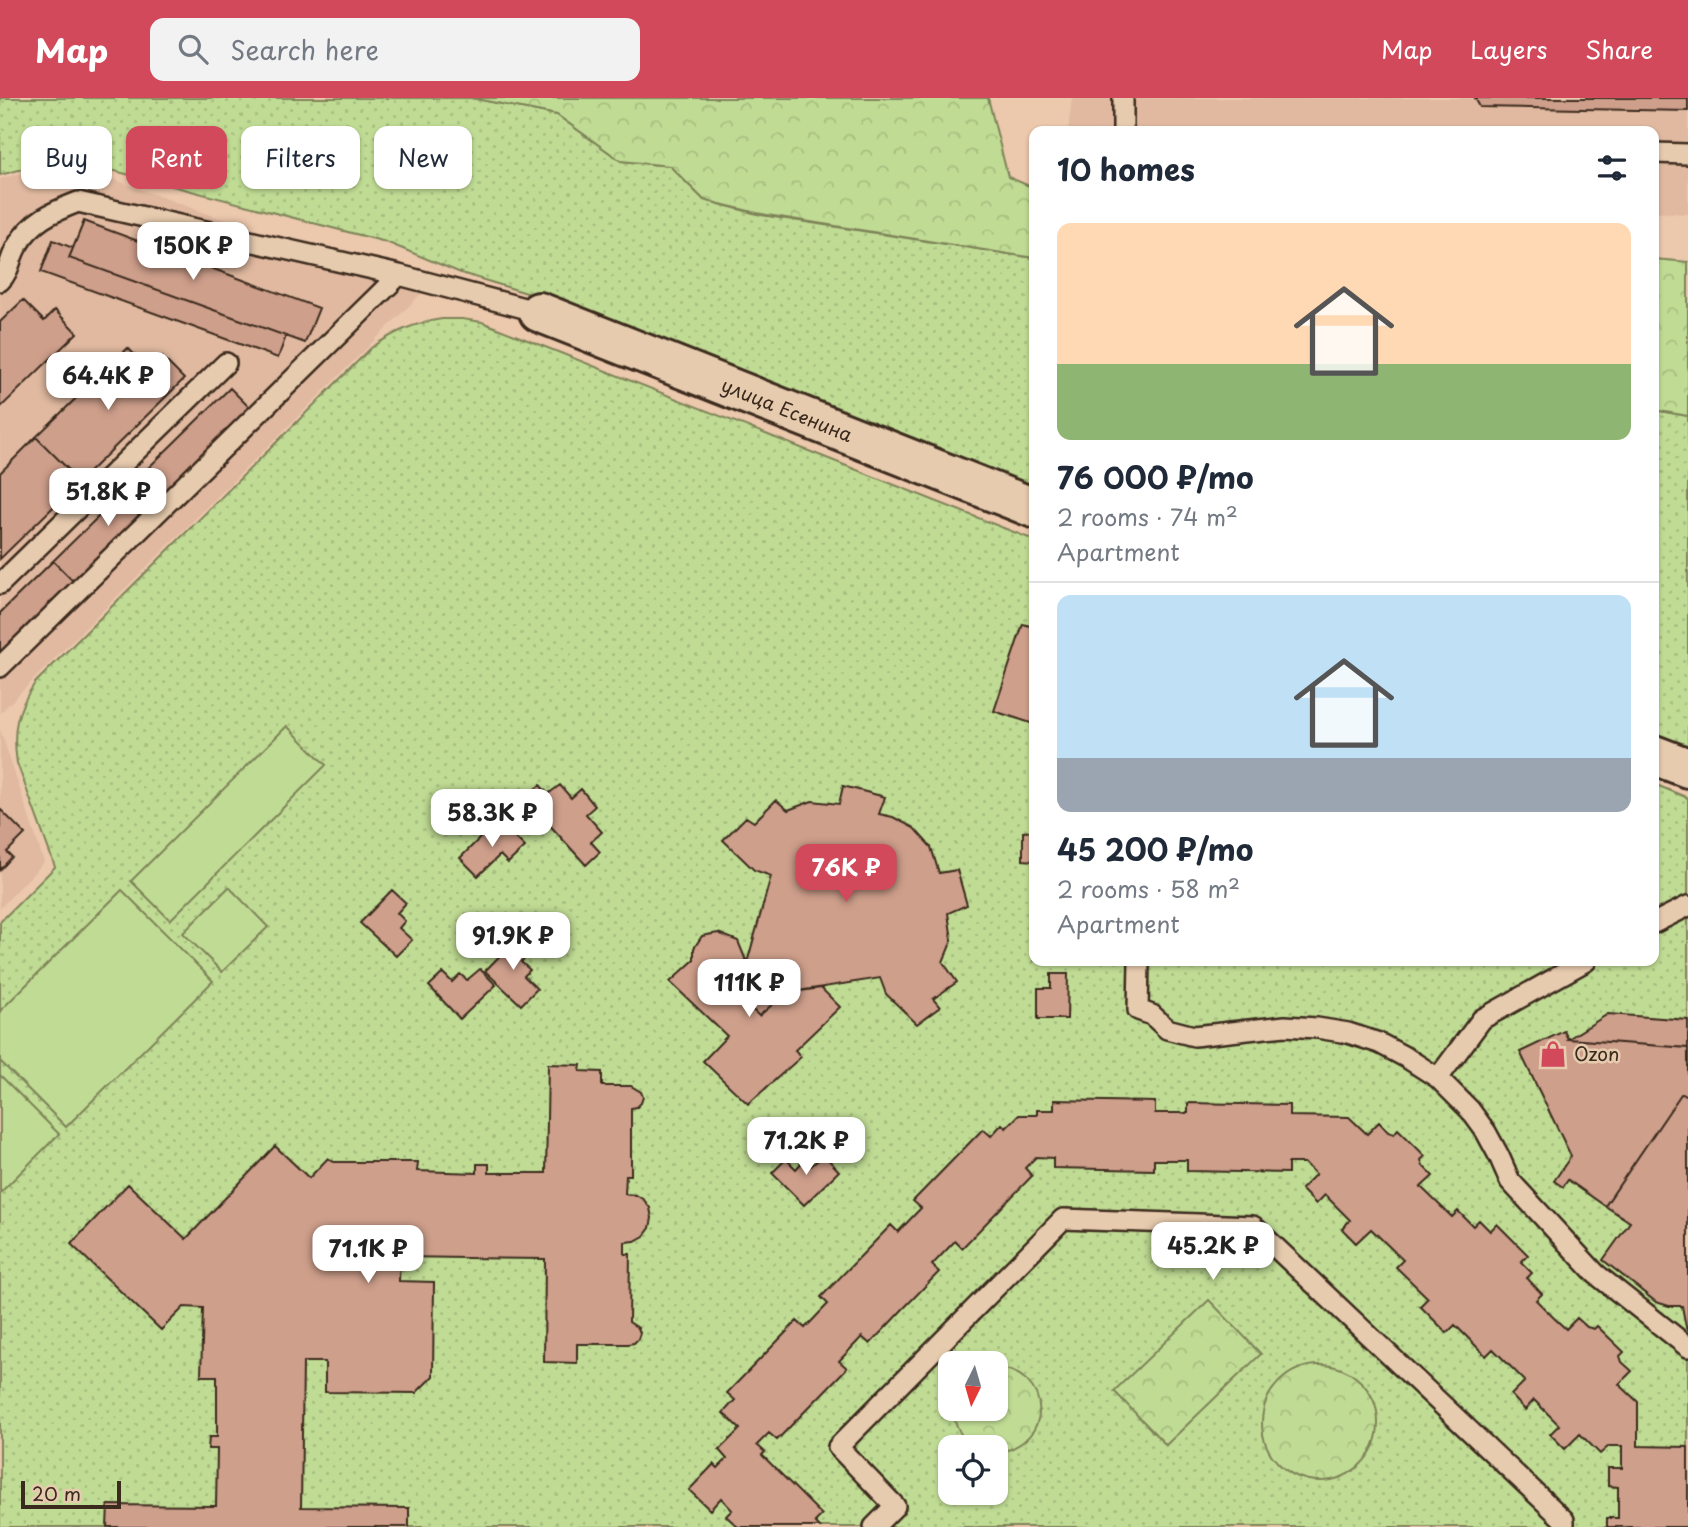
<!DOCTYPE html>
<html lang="en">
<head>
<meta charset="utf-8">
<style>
	body { margin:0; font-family:"Playpen Sans",sans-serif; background:#f2f2f3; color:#1f2937; height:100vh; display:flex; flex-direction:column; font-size:26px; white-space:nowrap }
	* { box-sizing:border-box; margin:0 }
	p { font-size:23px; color:#747a83 }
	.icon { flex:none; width:38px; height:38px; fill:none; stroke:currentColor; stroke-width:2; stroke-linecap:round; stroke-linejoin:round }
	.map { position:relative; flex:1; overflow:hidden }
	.panel { position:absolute; left:1029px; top:28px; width:630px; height:840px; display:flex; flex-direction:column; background:#fff; border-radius:14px; box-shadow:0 2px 5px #0004 }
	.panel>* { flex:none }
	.hud { position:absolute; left:21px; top:28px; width:665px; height:63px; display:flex; gap:14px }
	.needle { width:46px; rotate:185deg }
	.fabs { position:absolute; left:938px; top:1253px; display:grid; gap:14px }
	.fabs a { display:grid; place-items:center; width:70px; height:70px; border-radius:14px; background:#fff; box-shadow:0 2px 5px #0004; font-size:35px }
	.scale { position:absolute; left:21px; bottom:18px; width:100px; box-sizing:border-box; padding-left:7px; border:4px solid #3b2a1e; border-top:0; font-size:19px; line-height:24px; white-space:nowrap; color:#3b2a1e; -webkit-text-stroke:5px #e7cbae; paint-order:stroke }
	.price { position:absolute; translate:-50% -60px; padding:0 16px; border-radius:14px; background:#fff; color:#222; font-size:23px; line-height:46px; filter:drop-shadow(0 2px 4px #0008) }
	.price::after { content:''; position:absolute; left:50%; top:42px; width:21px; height:16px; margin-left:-10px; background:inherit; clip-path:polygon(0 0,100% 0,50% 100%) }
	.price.active { background:#d1495b; color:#fff }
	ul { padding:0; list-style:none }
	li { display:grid; align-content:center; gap:14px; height:371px; padding:0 28px }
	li+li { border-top:2px solid #e0e1e3 }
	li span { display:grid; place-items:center; height:217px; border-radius:14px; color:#555 }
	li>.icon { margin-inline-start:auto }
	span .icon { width:126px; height:126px; fill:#fffc; stroke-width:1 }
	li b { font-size:30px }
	h2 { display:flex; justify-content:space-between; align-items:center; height:84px; padding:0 28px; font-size:30px }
	.pill { padding:0 24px; border-radius:14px; background:#fff; box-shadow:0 2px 5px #0004; font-size:24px; line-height:63px }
	.pill.active { background:#d1495b; color:#fff }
	header { display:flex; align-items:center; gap:42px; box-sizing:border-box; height:98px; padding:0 35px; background:#d1495b; color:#fff }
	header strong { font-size:33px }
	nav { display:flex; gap:38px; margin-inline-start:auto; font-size:24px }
	.search { width:490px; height:63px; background:#f2f2f3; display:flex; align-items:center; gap:18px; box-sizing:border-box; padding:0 24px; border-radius:14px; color:#747a83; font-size:26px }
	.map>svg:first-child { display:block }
</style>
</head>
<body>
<header>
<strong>Map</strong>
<div class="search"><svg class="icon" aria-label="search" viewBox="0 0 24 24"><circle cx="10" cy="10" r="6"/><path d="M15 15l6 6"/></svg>Search here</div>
<nav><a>Map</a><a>Layers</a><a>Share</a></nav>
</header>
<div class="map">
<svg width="1688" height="1429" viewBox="0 0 1688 1429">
	<defs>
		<pattern id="grass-dots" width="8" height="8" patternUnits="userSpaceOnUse" patternTransform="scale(1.75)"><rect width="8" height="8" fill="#c0dc94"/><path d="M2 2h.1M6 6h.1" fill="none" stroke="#a6bd7f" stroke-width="1.8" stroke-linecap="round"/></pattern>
		<pattern id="forest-crowns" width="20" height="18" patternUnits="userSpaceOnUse" patternTransform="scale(1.75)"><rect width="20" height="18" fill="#c0dc94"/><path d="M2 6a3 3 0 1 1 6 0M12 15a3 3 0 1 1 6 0" fill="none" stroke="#a6bd7f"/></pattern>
	</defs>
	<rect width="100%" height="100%" fill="#ecc8ad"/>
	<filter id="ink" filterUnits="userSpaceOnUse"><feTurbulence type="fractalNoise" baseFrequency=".0143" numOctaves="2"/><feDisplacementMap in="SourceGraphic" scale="14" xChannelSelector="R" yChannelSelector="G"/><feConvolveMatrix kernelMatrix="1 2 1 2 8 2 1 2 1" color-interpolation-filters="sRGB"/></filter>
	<g filter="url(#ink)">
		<path fill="#e0b9a0" d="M1072,0H1688V116L1654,114V33H1068Z
			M64,63L422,195L0,615V81Z
			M0,631L44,764L0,810Z"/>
		<path fill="url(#grass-dots)" stroke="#7e8359" stroke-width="2" fill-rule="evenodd" d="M0,0H471L557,17L621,63L670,68L704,102L761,117L1034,160V396L543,200L461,175L386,144L65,60L0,77Z
			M442,221H462L482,224L1034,442V863H1654V686L1688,700V1429H0V824L55,769L17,665C12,632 16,613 35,585L371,250C394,234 414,225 442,221ZM950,1265H996V1311H950ZM950,1349H996V1395H950Z
			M1654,312L1688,318V656L1654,642Z"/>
		<path fill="url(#forest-crowns)" stroke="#7e8359" stroke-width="2" d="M471,0H988L1008,79L1034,90V160L761,116L704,102L670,68L621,63L557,17Z
			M1654,161L1688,164V318L1654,312Z
			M1209,1202L1261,1256L1166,1347L1114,1293Z
			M1262 1325a58 58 0 1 1 116 0a58 58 0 1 1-116 0Z
			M996,1269C1052,1276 1055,1344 997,1355H996V1349C990,1349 983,1350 977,1349C962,1346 954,1325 953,1311H996Z"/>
		<path fill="#c0dc94" stroke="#7e8359" stroke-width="2" d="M287,628L326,667L170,822L131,783Z
			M229,789L268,829L222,874L183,835Z
			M122,792L213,883L66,1029L0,963V913Z
			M0,977L59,1036L0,1095Z"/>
		<path fill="#ce9f8b" stroke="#3b2a1e" stroke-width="2" d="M1475,0H1688V13L1480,9Z
			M84,123L319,210L305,245L69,160Z
			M53,142L73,150L69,160L286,238L278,260L41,174Z
			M23,202L44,223L55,212L77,235L0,310V224Z
			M128,250L149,272L162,259L184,281L80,383L36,339Z
			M230,290L251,311L162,397L142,376Z
			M36,339L80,383L0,461V375Z
			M142,376L162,397L74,484L53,463Z
			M53,463L74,484L0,556V515Z
			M1023,526L1034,529V626L994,613Z
			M540,687L548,696L560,687L571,700L581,691L595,708L586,716L602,734L591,744L600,754L586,767L525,700Z
			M843,688L885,699L879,716L893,719L914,730L931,749L939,775L957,772L967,807L948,815L952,842L943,864L957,884L933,901L940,909L917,926L886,896L880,880L786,895L759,918L726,887L747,865L771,778L754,772L723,742L746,719L754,724L776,702L788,712L812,703L839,706Z
			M0,711L25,736L7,754L12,759L0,772Z
			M498,722L525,749L508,765L500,757L478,778L460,760Z
			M1034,725V763L1023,762V734L1034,733Z
			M392,792L406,805L397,815L405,823L399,830L412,842L396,858L360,825Z
			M718,835L738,843L747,865L726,887L759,918L786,895L821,890L840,909L795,952L801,959L748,1006L703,963L727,938L670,884L694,862V850L702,838Z
			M516,841L530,854L521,864L530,872L524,878L537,891L521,907L485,873Z
			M480,871L496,887L460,921L429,888L443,875L452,884L460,876L467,882Z
			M1051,876H1068L1067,921H1038V890H1051Z
			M1608,916L1688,922V950L1568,941Z
			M1564,933L1568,941L1688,950V997L1681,996L1605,1108L1568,1082L1563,1089L1554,1083L1571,1058L1520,954Z
			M548,966L581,967L580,973L602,974V988H631L641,994L643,999L641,1005L637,1009L631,1010V1077H626L625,1096L636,1097L644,1102L650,1110L652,1120L650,1130L644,1138L635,1143L625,1144V1156H630L629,1224L638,1230L640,1235L638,1241L634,1245L628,1246H577V1265L544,1264L545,1161L400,1159L399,1183L434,1184L433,1278L416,1295L325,1294V1264H303L301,1409L409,1410V1429H107L108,1407L216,1408L217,1351H208L209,1339H217V1278H201L203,1210L184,1209L161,1232L71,1146L128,1086L186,1141L275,1048L309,1080L328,1060L334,1064H418L417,1073L477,1075V1066H489V1075H546Z
			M1681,996L1688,997V1231L1686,1229L1682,1208H1669L1656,1204L1603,1162L1630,1124L1605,1108Z
			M1054,1002L1155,1004V1015H1188V1005L1289,1007V1018L1349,1019L1367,1036L1379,1024L1388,1034L1394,1036L1398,1031L1425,1058L1421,1062L1423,1068L1433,1078L1421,1089L1452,1119L1458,1113L1473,1128L1479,1122L1490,1133L1497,1126L1528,1157L1521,1164L1532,1175L1527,1180L1542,1196L1536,1202L1553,1219L1566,1231L1577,1220L1587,1229L1594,1231L1597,1228L1624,1254L1620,1258L1622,1264L1632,1273L1619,1286L1638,1304V1348L1688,1349V1429H1607V1420H1618V1389L1608,1388V1370H1622V1348H1609L1600,1356L1580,1336L1565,1351L1550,1336L1559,1327L1534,1302L1525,1312L1511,1297L1525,1283L1493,1251L1486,1258L1455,1227L1447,1235L1420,1208L1428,1200L1396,1169L1403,1162L1371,1131L1356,1145L1342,1131L1350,1122L1325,1097L1316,1106L1301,1091L1316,1076L1304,1065H1288V1075L1187,1073V1062H1154V1072L1053,1070V1060L1036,1059L1025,1070L1032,1078L962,1150L955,1143L932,1167L939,1174L903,1211L870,1246L862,1239L839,1263L847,1270L777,1342L769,1335L757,1347L765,1354L762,1357L822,1417L815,1424L820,1429H738L726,1418L732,1412L721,1400L710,1412L689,1392L714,1366L718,1370L727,1361L719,1352L740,1331L723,1315L735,1302L727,1295L797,1223L805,1230L828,1206L821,1199L891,1127L898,1134L921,1110L913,1103L983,1031L991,1038L1002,1026L1006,1030L1019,1017H1037V1012H1054Z
			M824,1057L839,1073L804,1107L772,1075L786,1061L796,1071L804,1062L811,1068Z"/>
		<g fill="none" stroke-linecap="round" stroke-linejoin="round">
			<defs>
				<path id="service" d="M1123,33V0
					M1654,55L1688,56
					M0,183C10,173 10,160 17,148C31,123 52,114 78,104L399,177L539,214
					M0,486L226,265
					M0,569L399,177
					M1654,825L1688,808
					M1139,863L1138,912L1152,917L1167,931L1194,938L1285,928L1317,930L1348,935L1379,945L1407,960L1438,980L1470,1012L1486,1034L1499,1058L1510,1083L1596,1176L1688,1249
					M1438,980L1482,921L1586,863
					M874,1429L895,1408L838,1349L1063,1121L1253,1128L1564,1422V1429"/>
				<path id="minor" d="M539,214L1034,410
					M1654,657L1688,670"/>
			</defs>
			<use href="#service" stroke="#3b2a1e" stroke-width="24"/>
			<use href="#minor" stroke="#3b2a1e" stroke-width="44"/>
			<use href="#service" stroke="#e7cbae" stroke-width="19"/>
			<use href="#minor" stroke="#e7cbae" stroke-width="38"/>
		</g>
	</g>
	<defs>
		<symbol id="shop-bare" viewBox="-9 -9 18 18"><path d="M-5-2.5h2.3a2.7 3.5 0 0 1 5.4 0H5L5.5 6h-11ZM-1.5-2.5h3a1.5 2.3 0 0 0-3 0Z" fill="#d1495b" stroke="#e7cbae" stroke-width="2.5" paint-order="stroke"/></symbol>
	</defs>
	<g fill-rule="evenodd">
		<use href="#shop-bare" x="1534" y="937" width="38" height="38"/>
	</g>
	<g text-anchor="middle" stroke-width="5" stroke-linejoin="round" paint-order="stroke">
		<g font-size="19" fill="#3b2a1e" stroke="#e7cbae">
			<text transform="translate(787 312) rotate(22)" y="7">улица Есенина</text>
		</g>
		<g font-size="19" fill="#3b2a1e" stroke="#e7cbae" text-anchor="start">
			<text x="1574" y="963">Ozon</text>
		</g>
	</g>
</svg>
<div class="fabs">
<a><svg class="needle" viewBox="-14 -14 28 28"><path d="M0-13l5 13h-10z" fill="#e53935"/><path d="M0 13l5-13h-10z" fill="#747a83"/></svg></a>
<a><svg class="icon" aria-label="locate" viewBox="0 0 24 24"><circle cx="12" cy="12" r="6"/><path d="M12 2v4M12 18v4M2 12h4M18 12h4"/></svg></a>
</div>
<div class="scale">20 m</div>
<b class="price" style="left:193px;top:184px">150K ₽</b>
<b class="price" style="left:108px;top:314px">64.4K ₽</b>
<b class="price" style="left:108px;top:430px">51.8K ₽</b>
<b class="price" style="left:492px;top:751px">58.3K ₽</b>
<b class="price active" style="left:846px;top:806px">76K ₽</b>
<b class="price" style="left:513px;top:874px">91.9K ₽</b>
<b class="price" style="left:749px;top:921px">111K ₽</b>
<b class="price" style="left:806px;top:1079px">71.2K ₽</b>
<b class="price" style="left:1213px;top:1184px">45.2K ₽</b>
<b class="price" style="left:368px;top:1187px">71.1K ₽</b>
<div class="hud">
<a class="pill">Buy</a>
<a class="pill active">Rent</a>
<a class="pill">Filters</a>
<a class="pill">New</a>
</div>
<section class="panel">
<h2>10 homes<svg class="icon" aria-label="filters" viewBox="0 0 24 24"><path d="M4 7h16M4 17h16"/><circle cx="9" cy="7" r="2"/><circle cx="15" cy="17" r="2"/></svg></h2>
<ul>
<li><span style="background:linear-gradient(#ffd9b3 65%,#8fb573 0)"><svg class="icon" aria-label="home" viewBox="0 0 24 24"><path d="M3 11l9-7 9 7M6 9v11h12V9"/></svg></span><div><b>76 000 ₽/mo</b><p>2 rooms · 74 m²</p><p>Apartment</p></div></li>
<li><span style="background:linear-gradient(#bfe0f5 75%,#9aa5b1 0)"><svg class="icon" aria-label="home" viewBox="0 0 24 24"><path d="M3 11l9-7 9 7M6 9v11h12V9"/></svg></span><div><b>45 200 ₽/mo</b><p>2 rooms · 58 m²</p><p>Apartment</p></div></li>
</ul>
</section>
</div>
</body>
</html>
